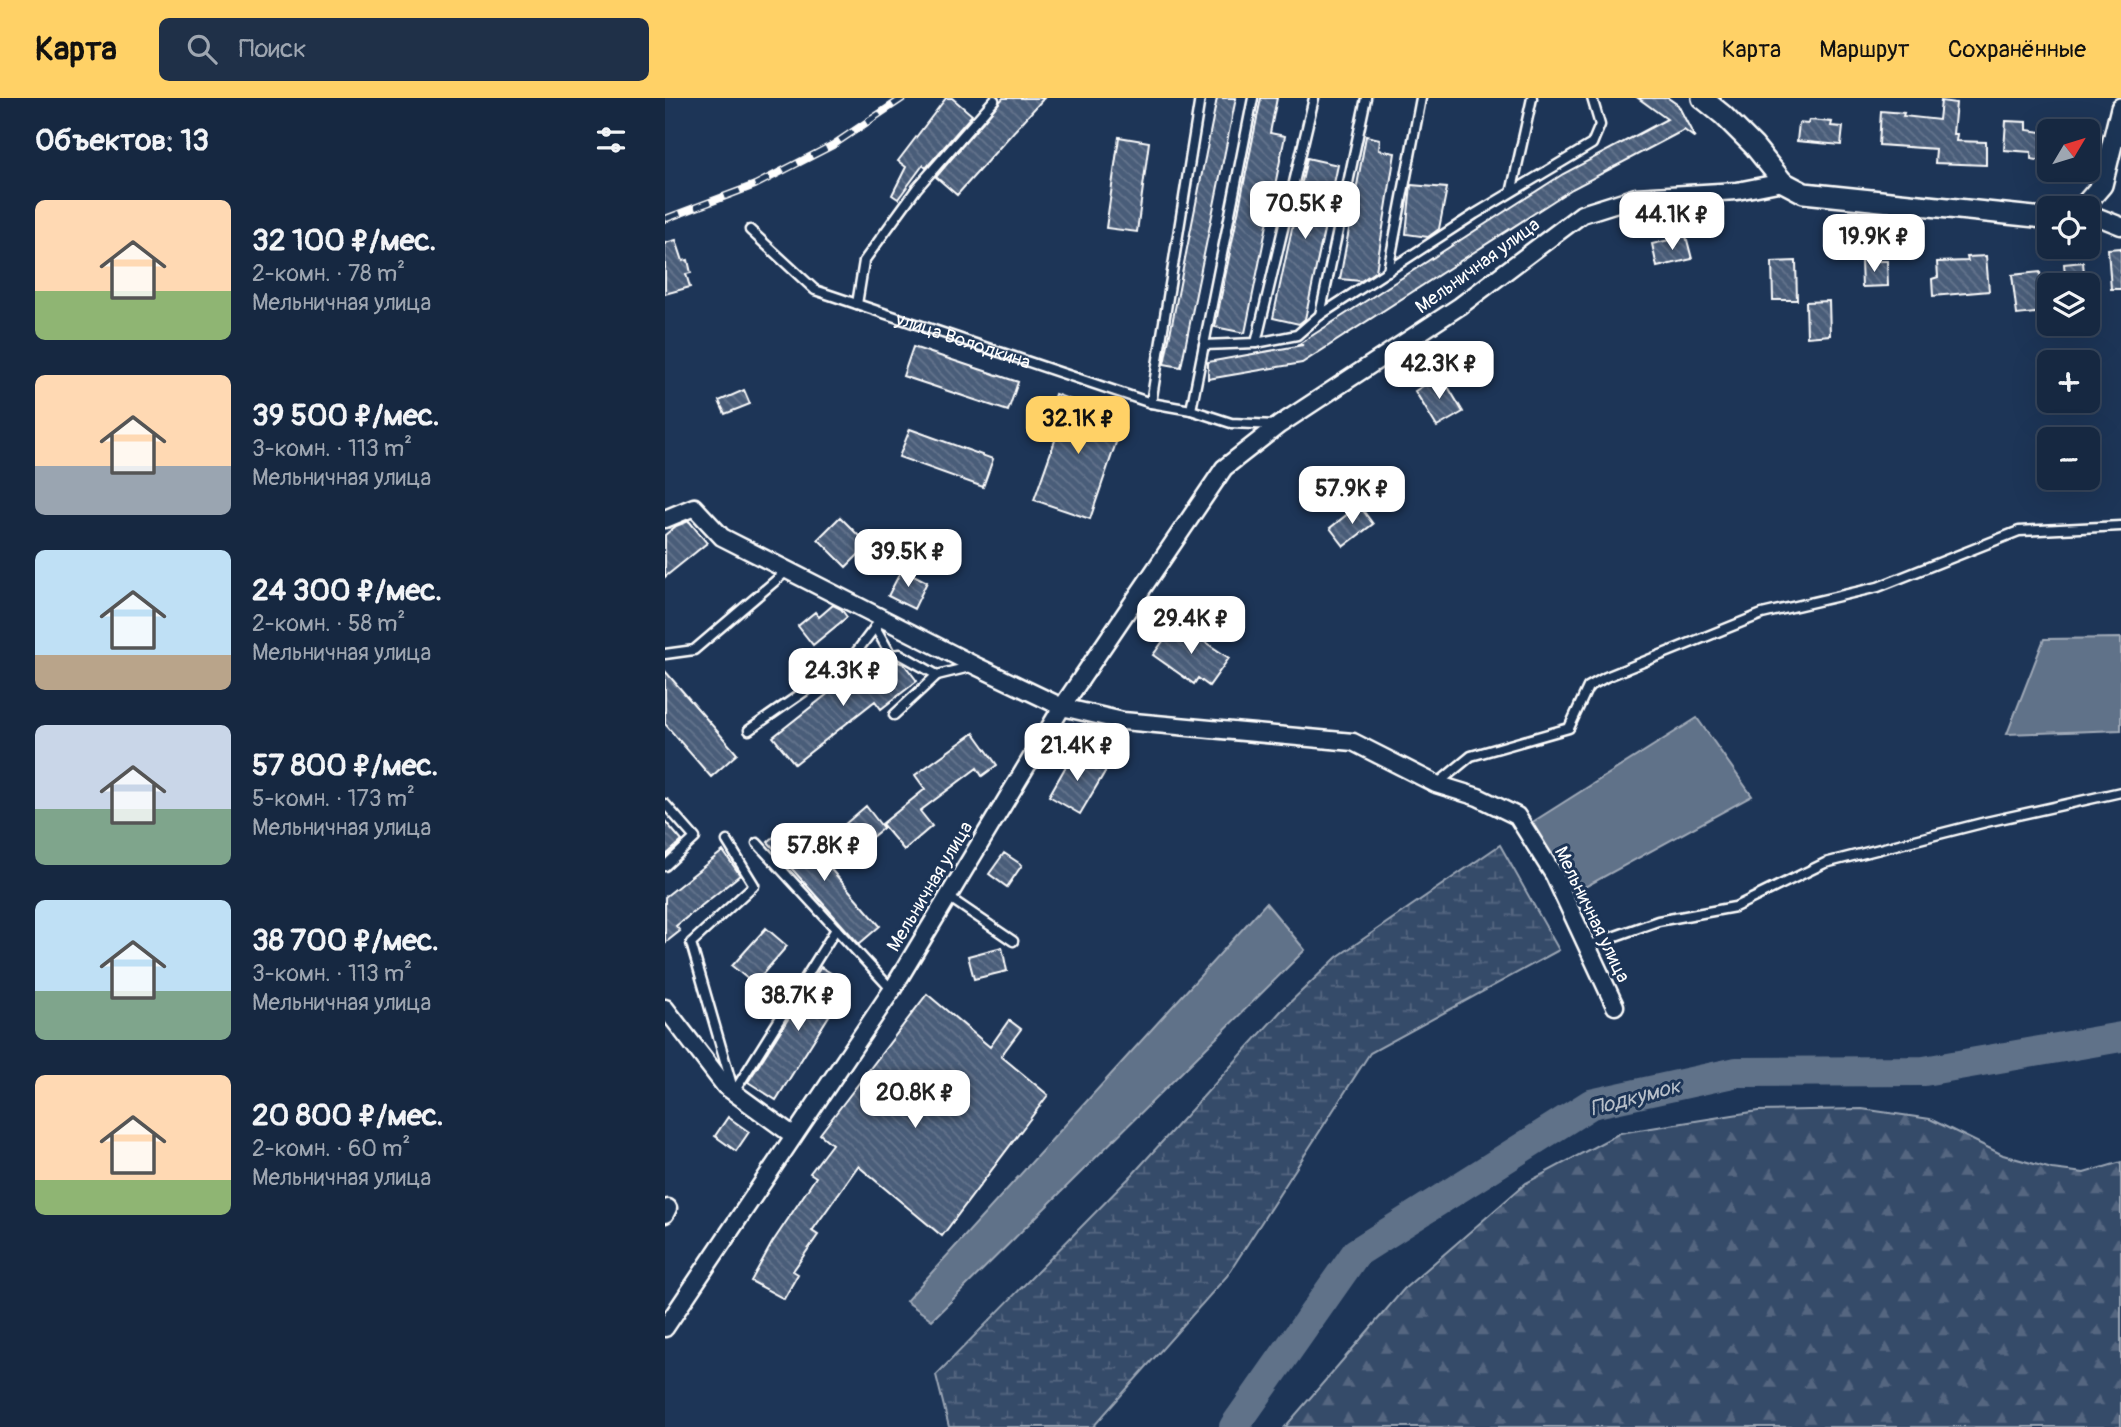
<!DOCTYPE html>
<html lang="ru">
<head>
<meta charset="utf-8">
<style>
	body { margin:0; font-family:Pangolin,sans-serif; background:#1f3048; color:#f1f3f6; height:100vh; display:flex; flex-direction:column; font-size:26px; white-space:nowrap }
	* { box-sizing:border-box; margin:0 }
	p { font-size:23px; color:#9ea6b1 }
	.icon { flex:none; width:38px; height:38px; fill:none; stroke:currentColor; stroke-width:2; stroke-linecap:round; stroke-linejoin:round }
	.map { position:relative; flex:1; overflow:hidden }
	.side { display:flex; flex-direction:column; background:#162841; width:665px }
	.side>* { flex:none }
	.needle { width:46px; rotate:52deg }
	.tools { position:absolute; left:1372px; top:21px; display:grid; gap:14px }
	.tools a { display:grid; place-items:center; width:63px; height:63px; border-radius:10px; background:#162841; box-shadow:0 7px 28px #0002,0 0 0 2px #35445a; font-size:35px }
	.price { position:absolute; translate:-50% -60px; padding:0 16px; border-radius:14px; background:#fff; color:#222; font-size:23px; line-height:46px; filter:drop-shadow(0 2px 4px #0008) }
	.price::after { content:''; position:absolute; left:50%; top:42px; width:21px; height:16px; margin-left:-10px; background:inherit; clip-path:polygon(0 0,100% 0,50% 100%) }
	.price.on { background:#ffd166; color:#111 }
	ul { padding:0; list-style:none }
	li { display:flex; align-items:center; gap:21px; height:175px; padding:0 35px }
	li span { display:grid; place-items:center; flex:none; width:196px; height:140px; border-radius:10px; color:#555 }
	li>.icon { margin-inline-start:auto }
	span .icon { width:84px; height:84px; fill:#fffc; stroke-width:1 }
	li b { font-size:30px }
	h2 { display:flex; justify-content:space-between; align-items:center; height:84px; padding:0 35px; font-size:30px }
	header { display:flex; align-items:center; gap:42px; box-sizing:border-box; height:98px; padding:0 35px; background:#ffd166; color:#111 }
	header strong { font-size:33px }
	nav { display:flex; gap:38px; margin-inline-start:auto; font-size:24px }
	.search { width:490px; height:63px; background:#1f3048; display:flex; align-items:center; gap:18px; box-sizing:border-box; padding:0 24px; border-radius:10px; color:#9ea6b1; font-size:26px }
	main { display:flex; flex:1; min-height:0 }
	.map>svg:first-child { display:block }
</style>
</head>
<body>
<header>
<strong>Карта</strong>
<div class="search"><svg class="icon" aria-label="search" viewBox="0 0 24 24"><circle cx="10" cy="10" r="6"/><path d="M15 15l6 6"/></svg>Поиск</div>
<nav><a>Карта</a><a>Маршрут</a><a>Сохранённые</a></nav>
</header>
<main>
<section class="side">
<h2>Объектов: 13<svg class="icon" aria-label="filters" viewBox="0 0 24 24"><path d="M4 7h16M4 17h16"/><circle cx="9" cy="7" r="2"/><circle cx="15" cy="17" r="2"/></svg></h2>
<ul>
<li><span style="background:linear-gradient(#ffd9b3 65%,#8fb573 0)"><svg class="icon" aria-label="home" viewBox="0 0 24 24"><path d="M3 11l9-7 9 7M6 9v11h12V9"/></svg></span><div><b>32 100 ₽/мес.</b><p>2-комн. · 78 m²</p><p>Мельничная улица</p></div></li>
<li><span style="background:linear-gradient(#ffd9b3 65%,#9aa5b1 0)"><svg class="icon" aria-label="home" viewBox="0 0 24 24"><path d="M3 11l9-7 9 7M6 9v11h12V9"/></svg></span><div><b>39 500 ₽/мес.</b><p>3-комн. · 113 m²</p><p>Мельничная улица</p></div></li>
<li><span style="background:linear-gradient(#bfe0f5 75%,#b9a48a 0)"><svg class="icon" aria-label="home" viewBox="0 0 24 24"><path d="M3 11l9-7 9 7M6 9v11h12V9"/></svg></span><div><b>24 300 ₽/мес.</b><p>2-комн. · 58 m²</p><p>Мельничная улица</p></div></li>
<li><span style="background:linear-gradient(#c9d6e8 60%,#7fa58c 0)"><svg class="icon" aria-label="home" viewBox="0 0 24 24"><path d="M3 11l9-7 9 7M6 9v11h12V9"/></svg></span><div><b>57 800 ₽/мес.</b><p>5-комн. · 173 m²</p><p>Мельничная улица</p></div></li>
<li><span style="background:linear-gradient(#bfe0f5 65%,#7fa58c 0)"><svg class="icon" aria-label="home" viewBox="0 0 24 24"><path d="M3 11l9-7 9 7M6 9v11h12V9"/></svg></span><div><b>38 700 ₽/мес.</b><p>3-комн. · 113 m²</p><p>Мельничная улица</p></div></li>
<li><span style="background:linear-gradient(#ffd9b3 75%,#8fb573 0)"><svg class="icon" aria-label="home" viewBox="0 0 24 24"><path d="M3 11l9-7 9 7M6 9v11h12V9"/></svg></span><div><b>20 800 ₽/мес.</b><p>2-комн. · 60 m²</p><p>Мельничная улица</p></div></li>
</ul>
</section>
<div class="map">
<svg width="1456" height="1329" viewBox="0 0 1456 1329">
	<defs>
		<pattern id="forest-firs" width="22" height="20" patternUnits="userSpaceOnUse" patternTransform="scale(1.75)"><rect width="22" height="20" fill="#364b69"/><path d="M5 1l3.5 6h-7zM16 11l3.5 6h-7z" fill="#546680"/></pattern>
		<pattern id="wetland-marsh" width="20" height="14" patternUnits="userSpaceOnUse" patternTransform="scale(1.75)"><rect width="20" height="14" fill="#364b69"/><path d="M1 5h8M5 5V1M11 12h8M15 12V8" fill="none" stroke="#546680"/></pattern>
		<pattern id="building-back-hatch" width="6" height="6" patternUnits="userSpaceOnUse" patternTransform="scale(1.75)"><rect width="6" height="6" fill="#4a5d79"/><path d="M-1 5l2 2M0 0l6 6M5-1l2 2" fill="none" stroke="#65758d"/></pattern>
	</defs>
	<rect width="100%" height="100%" fill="#1d3557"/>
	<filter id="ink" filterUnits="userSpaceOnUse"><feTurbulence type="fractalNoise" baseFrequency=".0143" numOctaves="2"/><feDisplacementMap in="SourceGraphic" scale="14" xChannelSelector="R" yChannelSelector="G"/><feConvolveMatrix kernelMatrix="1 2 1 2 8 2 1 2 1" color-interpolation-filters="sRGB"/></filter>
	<g filter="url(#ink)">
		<path fill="url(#forest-firs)" stroke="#9aa5b4" stroke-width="2" d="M1197,1011L1265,1021L1338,1057L1387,1071L1419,1075L1456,1064V1329H620L739,1191L861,1085L955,1035L1093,1013Z"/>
		<path fill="url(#wetland-marsh)" stroke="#9aa5b4" stroke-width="2" d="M835,747L894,852L705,955L562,1178L428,1329H284L271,1277L467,1077L616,913L672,859Z"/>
		<path fill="#617289" stroke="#a0aab8" stroke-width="2" d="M1456,540V632L1342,636L1379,541Z
			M1032,620L1087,698L909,795L866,725Z
			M601,805L640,852L267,1222L241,1203Z"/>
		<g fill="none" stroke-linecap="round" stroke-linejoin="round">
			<path stroke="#617289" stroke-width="30" d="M569,1329L691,1155L926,1006L1072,974L1259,973L1456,939"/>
		</g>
		<path fill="url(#building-back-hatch)" stroke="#fff" stroke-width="2" d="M281,0H287L307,17L261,70L258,67L233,101L227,97L241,69L233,63Z
			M338,0H379L292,97L271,79Z
			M552,0H571L516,269L499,266Z
			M596,0H612L605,35L620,38L580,235L550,229Z
			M973,0H1003L1013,7L1030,40L1019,32L907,91L637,265L543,281V264L638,247L634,246L898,76L1002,21Z
			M1276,3L1291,5L1288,36H1292L1291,43L1321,44V67L1270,65L1271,51L1214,47L1216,13L1239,15L1238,18L1274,22Z
			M1144,22L1167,24L1166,28L1178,29L1176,47L1132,43L1134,25L1143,26Z
			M1341,23L1362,24V32L1384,35V64L1366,61V54L1339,52Z
			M701,38L715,41L714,52L730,55L711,173L696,183L675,181Z
			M454,39L484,44L472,134L441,130Z
			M642,60L673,67L640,221L634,226L608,220Z
			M746,87L782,90L774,131L763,139L741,136Z
			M1021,138L1027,161L992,169L987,146Z
			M11,142L18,163L23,162L26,175L21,176L25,189L0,196V145Z
			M1456,150V191H1446L1443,151Z
			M1321,158L1324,193L1268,198L1267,181L1273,179L1272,164L1303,163L1302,159Z
			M1131,163L1132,202H1108L1107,164Z
			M1196,163H1222L1223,188L1197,189Z
			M1418,164L1420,187H1401L1399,166Z
			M1375,174L1379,214L1352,217L1347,177Z
			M1164,203L1165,237L1142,239L1141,204Z
			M248,249L353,284L343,313L238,278Z
			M776,277L798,314L772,329L750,293Z
			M79,292L85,306L60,316L54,303Z
			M390,296L459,321L425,421L369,402L394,331L380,326Z
			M245,331L328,361L318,389L234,359Z
			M694,407L708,426L679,448L665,430Z
			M175,419L203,447L181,469L153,441Z
			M24,423L42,445L0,479V437L11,428Z
			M237,471L262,484L249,511L223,498Z
			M168,507L176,511L182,519L148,547L133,528L150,514L154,519Z
			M511,525L564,560L544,588L533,580L529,586L488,557Z
			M230,563L239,566L252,583L216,611L210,603L130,666L108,639L198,568L208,581Z
			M0,573L72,656L46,679L0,626Z
			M309,635L332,667L317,678L312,670L255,713L267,728L239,752L217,726L260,691L250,677Z
			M409,654L441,672L415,716L384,698Z
			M201,708L218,730L196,748L179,727Z
			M0,723L17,743L0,758Z
			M125,724L215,828L194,846L103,744Z
			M58,753L75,777L11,828L15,833L0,845V799Z
			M339,755L357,767L342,789L324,776Z
			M101,830L122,848L89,886L67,868Z
			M337,849L342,873L309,881L303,858Z
			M156,869L184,886L111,1002L83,984Z
			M262,896L325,949L344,922L356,931L336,958L383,997L277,1138L193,1068L147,1133L153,1137L128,1173L133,1176L119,1201L86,1183L107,1145L151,1079L145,1075L167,1046L155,1036Z
			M63,1019L84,1034L71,1053L50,1038Z"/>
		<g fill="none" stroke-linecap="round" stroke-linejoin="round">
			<defs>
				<g id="service">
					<path d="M847,91L867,0"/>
					<path id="s1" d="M85,132L150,192L486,305L526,312L566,325L611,327"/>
					<path d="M723,173L756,0"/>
					<path d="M192,206L199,163L252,90L329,2"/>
					<path d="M655,217L701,0"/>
					<path d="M591,245L649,0"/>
					<path d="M539,247L591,245L632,237L655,217L810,116L927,46L935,27L927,0"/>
					<path d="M486,305L535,0"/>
					<path d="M526,312L588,0"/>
					<path d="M210,529L226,557"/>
					<path d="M0,556L29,552L123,472"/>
					<path d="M186,561L235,556L272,577L309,568"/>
					<path d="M229,617L272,577"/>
					<path d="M84,632L186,561L217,520"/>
					<path d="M772,686L806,658L904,630L923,589L941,579L1097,516L1213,489L1354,433L1456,428"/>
					<path d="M0,706L30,740L0,768"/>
					<path d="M62,743L89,787L26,845L69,994L171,831"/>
					<path d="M92,745L227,892"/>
					<path d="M282,798L348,843"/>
					<path d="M922,848L993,823L1070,809L1160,765L1321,724L1456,694"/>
				</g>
				<path id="minor" d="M1423,115L1456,128
					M0,421L29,409L57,439L311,568L397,609L458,623L688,644L771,686L813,699L852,718L889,777L950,908
					M0,910L60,988L129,1038
					M0,1116L3,1110
					M0,1230L227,892L397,609L559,370L614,327L795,208L917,116L971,99L1072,93L1118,84"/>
				<path id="tertiary" d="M1037,0L1058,17L1089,48L1118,84L1139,95L1379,120L1384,119
					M1417,110L1437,87L1456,10"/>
			</defs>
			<use href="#service" stroke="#fff" stroke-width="13"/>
			<use href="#minor" stroke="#fff" stroke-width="21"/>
			<use href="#tertiary" stroke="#fff" stroke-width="24"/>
			<use href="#service" stroke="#1d3557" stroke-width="8"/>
			<use href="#minor" stroke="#1d3557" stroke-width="16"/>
			<use href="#tertiary" stroke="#1d3557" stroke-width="19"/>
			<defs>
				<path id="rail" d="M0,121L90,87L168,47L238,0"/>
			</defs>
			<use href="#rail" stroke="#fff" stroke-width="8"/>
			<use href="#rail" stroke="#1d3557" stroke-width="5" stroke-dasharray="16" stroke-linecap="butt"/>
		</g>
	</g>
	<g text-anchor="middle" stroke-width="6" stroke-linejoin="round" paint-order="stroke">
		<g font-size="19" fill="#fff" stroke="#1d3557">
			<text transform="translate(812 167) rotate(-36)" y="7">Мельничная улица</text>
			<text dy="7" stroke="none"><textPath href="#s1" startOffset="245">улица Володкина</textPath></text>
			<text transform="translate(264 788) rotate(-59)" y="7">Мельничная улица</text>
			<text transform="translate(928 816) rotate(64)" y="7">Мельничная улица</text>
		</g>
		<g font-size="21" font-style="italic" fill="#b8c0ca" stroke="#1d3557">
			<text transform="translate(970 999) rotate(-15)" y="7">Подкумок</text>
		</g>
	</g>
</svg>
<div class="tools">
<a><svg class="needle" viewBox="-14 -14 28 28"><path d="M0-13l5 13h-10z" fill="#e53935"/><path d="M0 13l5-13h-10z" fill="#9ea6b1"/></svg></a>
<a><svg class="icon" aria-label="locate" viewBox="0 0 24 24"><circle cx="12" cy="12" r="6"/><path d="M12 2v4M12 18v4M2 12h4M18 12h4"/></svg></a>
<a><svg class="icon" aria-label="layers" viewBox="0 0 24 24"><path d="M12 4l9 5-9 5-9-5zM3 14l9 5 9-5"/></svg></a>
<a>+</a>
<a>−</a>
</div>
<b class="price" style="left:640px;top:143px">70.5K ₽</b>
<b class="price" style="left:1007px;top:154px">44.1K ₽</b>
<b class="price" style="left:1209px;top:176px">19.9K ₽</b>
<b class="price" style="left:774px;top:303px">42.3K ₽</b>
<b class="price on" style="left:413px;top:358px">32.1K ₽</b>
<b class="price" style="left:687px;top:428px">57.9K ₽</b>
<b class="price" style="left:243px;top:491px">39.5K ₽</b>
<b class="price" style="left:526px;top:558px">29.4K ₽</b>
<b class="price" style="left:178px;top:610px">24.3K ₽</b>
<b class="price" style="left:412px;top:685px">21.4K ₽</b>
<b class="price" style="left:159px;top:785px">57.8K ₽</b>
<b class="price" style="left:133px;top:935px">38.7K ₽</b>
<b class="price" style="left:250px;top:1032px">20.8K ₽</b>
</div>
</main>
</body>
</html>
